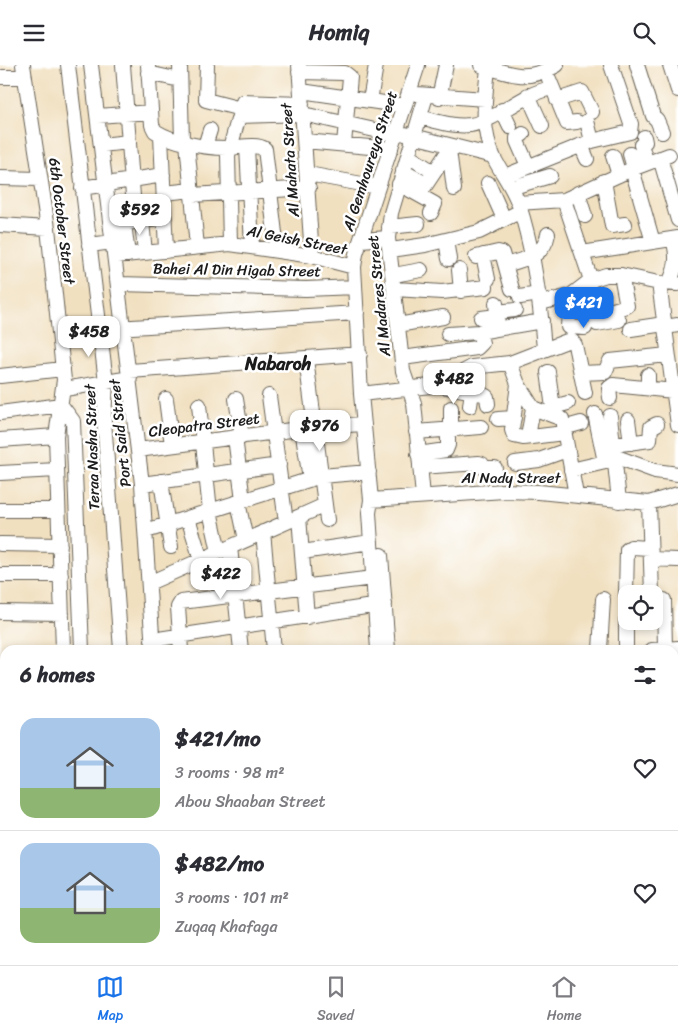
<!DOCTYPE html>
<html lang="en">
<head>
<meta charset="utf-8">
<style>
	body { margin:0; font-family:Sriracha,sans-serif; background:#f2f2f3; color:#2b2b33; height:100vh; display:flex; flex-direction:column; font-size:19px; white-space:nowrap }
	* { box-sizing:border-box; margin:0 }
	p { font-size:16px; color:#7c7c81 }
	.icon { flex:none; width:28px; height:28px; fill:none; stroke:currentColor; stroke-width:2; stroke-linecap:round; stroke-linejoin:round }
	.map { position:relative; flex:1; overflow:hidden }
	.drawer { position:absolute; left:0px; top:580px; width:679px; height:320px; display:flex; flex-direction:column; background:#fff; border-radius:15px 15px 0 0; box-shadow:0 2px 8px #0003 }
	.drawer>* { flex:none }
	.tools { position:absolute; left:618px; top:520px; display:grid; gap:10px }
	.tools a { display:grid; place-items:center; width:45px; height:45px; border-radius:10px; background:#fff; box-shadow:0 2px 8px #0003; font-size:25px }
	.price { position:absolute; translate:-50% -42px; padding:0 11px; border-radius:10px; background:#fff; color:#222; font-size:16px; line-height:32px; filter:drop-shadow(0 1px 2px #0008) }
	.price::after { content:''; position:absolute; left:50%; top:30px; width:15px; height:11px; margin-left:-8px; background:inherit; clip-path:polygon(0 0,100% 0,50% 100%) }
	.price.current { background:#1a73e8; color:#fff }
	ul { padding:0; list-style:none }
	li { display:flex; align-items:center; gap:15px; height:125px; padding:0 20px }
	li+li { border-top:1px solid #e1e1e2 }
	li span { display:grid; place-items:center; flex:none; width:140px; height:100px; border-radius:15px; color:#555 }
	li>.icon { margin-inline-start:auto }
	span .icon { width:60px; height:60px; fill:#fffc; stroke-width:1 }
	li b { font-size:21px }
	h2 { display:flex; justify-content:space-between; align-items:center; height:60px; padding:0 20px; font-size:21px }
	header { display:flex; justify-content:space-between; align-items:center; height:65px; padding:0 20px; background:#fff; font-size:22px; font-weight:800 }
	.tabs { display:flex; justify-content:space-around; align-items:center; height:70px; border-top:1px solid #e1e1e2; background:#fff; font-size:14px; color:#7c7c81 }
	.tabs a { display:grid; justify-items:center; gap:2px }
	.tabs .current { color:#1a73e8 }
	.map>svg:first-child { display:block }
</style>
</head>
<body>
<header><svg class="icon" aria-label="menu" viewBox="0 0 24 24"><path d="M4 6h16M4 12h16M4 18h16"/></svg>Homiq<svg class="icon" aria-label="search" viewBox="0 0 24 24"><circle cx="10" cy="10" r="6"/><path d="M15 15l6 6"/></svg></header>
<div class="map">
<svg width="678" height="900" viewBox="0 0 678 900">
	<rect width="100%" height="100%" fill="#fff"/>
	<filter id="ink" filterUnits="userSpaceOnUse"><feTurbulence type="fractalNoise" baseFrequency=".02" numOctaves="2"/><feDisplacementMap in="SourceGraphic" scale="10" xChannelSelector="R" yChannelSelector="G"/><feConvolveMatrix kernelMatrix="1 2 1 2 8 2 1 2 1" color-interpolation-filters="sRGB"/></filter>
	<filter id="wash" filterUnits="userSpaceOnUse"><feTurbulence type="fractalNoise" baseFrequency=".0096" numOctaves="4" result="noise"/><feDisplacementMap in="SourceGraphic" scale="20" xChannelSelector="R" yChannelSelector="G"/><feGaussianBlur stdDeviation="1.12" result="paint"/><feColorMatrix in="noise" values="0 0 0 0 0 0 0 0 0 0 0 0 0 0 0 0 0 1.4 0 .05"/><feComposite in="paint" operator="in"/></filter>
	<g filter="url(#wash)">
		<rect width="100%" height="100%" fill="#f1e0c0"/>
		<path fill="#55acd2" stroke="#386477" d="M678,610V671L674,672V611Z
			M5,669V723L0,724V670Z"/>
	</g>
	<g filter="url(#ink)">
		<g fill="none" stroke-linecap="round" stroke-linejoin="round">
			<defs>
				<path id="minor" d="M23,0L48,163L64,315L56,371L63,585
					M68,0L106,317L104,355L121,585
					M91,0L142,419L153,585
					M123,0L135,157
					M148,0L152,60L155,66C174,78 204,83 227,83C238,83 256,78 265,84L277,185
					M180,0L182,76
					M207,0L206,35L241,44
					M299,0L312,191
					M481,0C511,10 528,17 557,0
					M637,0L653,51L657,55L662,67
					M670,0L678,25
					M488,3C485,34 480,63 494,93C502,109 513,122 519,140C534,187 540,235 544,284
					M299,7L345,8L350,12L344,79
					M148,8L180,15
					M0,12H25
					M549,14L567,58L577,57
					M301,26L405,41
					M417,29L485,34
					M528,30L542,61
					M439,33L446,0
					M557,35L582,27L592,47
					M370,36L376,0
					M502,45L510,62
					M98,51L151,47
					M240,51L303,49L397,70
					M420,52C436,56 453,62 470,60C497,56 520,29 552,23
					M587,56L592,76
					M405,69L493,91
					M523,69L517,73V76L528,101
					M161,70L166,186
					M644,72L645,77L641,80L647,98
					M305,76L391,84
					M187,78L197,182
					M101,80L129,77
					M581,80L587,94
					M205,81L210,65
					M247,82L252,181
					M449,85L454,124
					M630,89L634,103
					M408,91L434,107
					M613,91L619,110
					M660,93L678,155
					M632,104L653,177
					M403,106L426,119
					M308,109L378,122
					M505,111L592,76L630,67L631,59L611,0
					M0,113L40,114
					M604,116L612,161L625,159
					M488,118L504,154
					M399,119L435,139L431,148
					M520,120L550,111
					M82,123L163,110
					M164,128L192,125
					M578,128L585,151
					M192,130L309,123
					M419,130L451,82
					M564,135L591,215
					M518,138L564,135L632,104L669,90
					M142,156L145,188
					M124,158L128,190
					M0,160L48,163
					M111,160L165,153
					M389,162L418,159
					M361,175L388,173
					M446,175L449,194
					M230,179L228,90L243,37L302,39
					M89,180L113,177
					M391,185L425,180L479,167L521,146
					M582,188L678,173
					M483,190L488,214
					M115,191L230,179L312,191L354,202
					M476,192L498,187L502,188L512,224
					M506,200C526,193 544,192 548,169
					M459,205L461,226
					M394,210L421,205
					M588,217L597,259L619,255
					M659,218L678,360
					M669,218C677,202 678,191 673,174
					M119,219L306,224L355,222
					M395,224L442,227L486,222
					M570,231L568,262L585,263
					M520,232L539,229
					M496,238L498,263
					M540,238L570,231L591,215L606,210H621L659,218L678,219
					M497,247L515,245
					M595,250L627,241L621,210
					M481,253L497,251
					M398,260L443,252
					M665,262L678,260
					M100,264L357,248
					M631,264L664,259
					M448,269L479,267L542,256
					M402,293L477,283L482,278L479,267
					M306,294L327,455
					M510,298L518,319L533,343L562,354L576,430
					M130,306L360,289
					M548,307L554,350
					M581,308L605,307L610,296L668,290
					M648,310V323
					M0,311L63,304
					M518,319L512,365L514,371L523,373L564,368
					M439,320C450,324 482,326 487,332L488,339
					M65,324L130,313
					M361,329L439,320L472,302L510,298L567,276H572L575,280L585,328
					M269,331L286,457
					M610,333L609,323L613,320L674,326
					M166,334L172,380
					M236,334L242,372
					M199,340L210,446L219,487
					M470,341L472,326
					M553,342L568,338
					M451,343V364
					M0,348L61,340L73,356L82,585
					M595,349L605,397
					M610,351L619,436
					M498,354L514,353
					M628,355L631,378
					M563,363L581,358
					M302,364L310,414
					M416,367L481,362
					M235,372L243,436
					M528,372L533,343
					M0,375L56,371
					M613,380L650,375L651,362L657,359
					M138,385L314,362L364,359
					M418,389L446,385L448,380V364
					M614,391L655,406L678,409
					M515,398L539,395L567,385
					M420,402L479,398L482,399L484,403H495
					M571,405L614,395
					M0,408L57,405
					M161,416L171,482
					M142,419L279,400
					M423,431L414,338L403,306L388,173L391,148L426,31
					M371,435L504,426L539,427L649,438L678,429
					M238,437L246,475
					M649,438L652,529
					M0,445H57
					M299,452L307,552
					M188,453L201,495
					M146,466L321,411L369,407
					M263,467L274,585
					M0,479L60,480
					M230,482L241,585
					M302,487L371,477
					M381,490L388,585
					M651,494L678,495
					M0,510H61
					M149,518L325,440
					M626,529L627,485L631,482L650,483
					M664,535L665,584
					M0,547L62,548
					M152,575L385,539
					M181,585L178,542L181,537L373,513
					M378,585L369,448L371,435L361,329L354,202L356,189L418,0
					M600,585L603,534
					M626,585V556
					M652,585L678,583
					M0,605L5,604
					M0,647L5,646
					M674,689L678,688
					M0,738H5
					M674,801H678
					M674,828H678
					M674,845H678
					M674,879H678
					M91,895V900
					M103,895V900
					M114,895V900
					M374,895L392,900
					M483,895L493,897
					M317,900L319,895
					M334,900L337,895
					M349,900L352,895
					M413,900L415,895
					M456,900L457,895
					M517,900L518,895
					M535,900L536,895
					M563,900V895
					M594,900L595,895
					M626,900L627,895
					M657,900L658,895"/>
			</defs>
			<use href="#minor" stroke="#676155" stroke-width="16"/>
			<use href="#minor" stroke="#fff" stroke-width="14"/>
		</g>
	</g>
	<g text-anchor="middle" stroke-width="5" stroke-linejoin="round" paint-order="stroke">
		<g font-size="15" fill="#1c1c1c" stroke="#fff">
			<text transform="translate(290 95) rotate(-94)" y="5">Al Mahata Street</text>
			<text transform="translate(370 96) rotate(-72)" y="5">Al Gemhoureya Street</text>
			<text transform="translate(62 156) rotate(83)" y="5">6th October Street</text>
			<text transform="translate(297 175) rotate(11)" y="5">Al Geish Street</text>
			<text transform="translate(237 205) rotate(1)" y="5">Bahei Al Din Higab Street</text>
			<text transform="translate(379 231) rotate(-96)" y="5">Al Madares Street</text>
			<text transform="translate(204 360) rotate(-7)" y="5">Cleopatra Street</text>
			<text transform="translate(120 368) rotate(-96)" y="5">Port Said Street</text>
			<text transform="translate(92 382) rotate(-92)" y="5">Teraa Nasha Street</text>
			<text x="511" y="418">Al Nady Street</text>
		</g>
		<g font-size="18" font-weight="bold" fill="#1c1c1c" stroke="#fff">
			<text x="278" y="305">Nabaroh</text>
		</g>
	</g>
</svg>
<div class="tools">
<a><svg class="icon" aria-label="locate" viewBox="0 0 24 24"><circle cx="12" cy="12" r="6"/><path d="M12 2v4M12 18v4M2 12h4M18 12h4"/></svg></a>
</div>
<b class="price" style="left:140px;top:171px">$592</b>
<b class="price current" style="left:584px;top:264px">$421</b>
<b class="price" style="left:89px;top:293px">$458</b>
<b class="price" style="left:454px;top:340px">$482</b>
<b class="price" style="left:320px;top:387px">$976</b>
<b class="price" style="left:221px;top:535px">$422</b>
<section class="drawer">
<h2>6 homes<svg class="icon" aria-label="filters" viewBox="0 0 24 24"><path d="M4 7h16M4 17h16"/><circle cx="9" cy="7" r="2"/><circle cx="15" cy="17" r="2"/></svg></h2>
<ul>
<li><span style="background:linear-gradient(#a9c7e8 70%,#8fb573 0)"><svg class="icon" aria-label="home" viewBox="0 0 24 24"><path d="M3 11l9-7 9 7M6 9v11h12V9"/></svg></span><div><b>$421/mo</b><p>3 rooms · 98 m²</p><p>Abou Shaaban Street</p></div><svg class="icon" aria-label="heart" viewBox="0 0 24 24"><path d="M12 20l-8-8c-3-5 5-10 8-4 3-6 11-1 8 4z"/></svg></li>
<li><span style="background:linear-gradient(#a9c7e8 65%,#8fb573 0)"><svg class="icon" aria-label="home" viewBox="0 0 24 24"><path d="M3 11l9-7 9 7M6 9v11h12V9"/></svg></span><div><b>$482/mo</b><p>3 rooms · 101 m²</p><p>Zuqaq Khafaga</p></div><svg class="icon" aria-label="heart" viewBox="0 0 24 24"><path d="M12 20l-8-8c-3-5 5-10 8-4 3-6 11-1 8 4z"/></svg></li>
</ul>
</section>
</div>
<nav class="tabs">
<a class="current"><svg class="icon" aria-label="map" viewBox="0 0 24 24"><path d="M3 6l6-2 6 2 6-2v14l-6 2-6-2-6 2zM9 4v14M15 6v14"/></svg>Map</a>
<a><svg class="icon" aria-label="saved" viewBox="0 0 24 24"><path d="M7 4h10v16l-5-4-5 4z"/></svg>Saved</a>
<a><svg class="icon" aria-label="home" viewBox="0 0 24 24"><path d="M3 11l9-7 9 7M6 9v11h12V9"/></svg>Home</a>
</nav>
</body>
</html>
